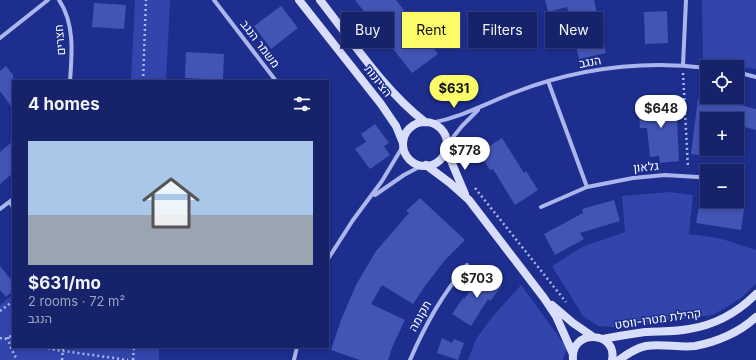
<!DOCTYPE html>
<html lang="en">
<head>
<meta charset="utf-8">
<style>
	body { margin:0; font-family:Inter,Heebo,sans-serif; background:#1f2a70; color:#f1f3f6; height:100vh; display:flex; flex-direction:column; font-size:15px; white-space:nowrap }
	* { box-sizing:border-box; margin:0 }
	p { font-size:13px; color:#9ea4c1 }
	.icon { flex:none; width:22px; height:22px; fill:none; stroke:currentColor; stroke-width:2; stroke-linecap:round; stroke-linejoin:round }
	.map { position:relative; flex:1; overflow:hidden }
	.details { position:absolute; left:12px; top:80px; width:317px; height:268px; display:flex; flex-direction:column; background:#16226a; border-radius:0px; box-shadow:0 2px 6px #0003,0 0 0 1px #353f7e }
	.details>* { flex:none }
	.guide { position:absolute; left:341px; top:12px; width:355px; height:36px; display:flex; gap:8px }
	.controls { position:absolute; left:700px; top:60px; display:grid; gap:8px }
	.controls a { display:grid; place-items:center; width:44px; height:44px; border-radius:0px; background:#16226a; box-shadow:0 2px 6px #0003,0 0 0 1px #353f7e; font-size:20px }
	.price { position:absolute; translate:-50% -34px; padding:0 9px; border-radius:14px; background:#fff; color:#222; font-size:13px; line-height:26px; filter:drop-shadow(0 1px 2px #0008) }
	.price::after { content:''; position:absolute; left:50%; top:24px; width:12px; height:9px; margin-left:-6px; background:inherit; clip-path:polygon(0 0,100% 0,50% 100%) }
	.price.selected { background:#fcfc6b; color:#111 }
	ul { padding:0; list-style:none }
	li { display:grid; align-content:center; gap:8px; height:212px; padding:0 16px }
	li+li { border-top:1px solid #353f7e }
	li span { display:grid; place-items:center; height:124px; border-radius:0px; color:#555 }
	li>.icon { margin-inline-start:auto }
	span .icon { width:72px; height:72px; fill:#fffc; stroke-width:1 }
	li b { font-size:17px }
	h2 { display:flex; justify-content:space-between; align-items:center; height:48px; padding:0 16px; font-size:17px }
	.pill { padding:0 14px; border-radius:0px; background:#16226a; box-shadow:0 2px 6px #0003,0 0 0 1px #353f7e; font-size:14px; line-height:36px }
	.pill.selected { background:#fcfc6b; color:#111 }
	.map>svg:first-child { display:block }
</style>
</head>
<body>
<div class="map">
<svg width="756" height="360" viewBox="0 0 756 360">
	<rect width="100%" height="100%" fill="#1d2e8e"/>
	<path fill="#3145ac" d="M135,0H170L166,81H131Z
		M702,0H756V69L703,61Z
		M669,192L693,195L689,234L719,238L756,250V284L740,299L713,315L615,327L598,326L583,316L552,266L584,246L625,232L622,196Z
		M521,285L567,348L563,360H468L476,339L493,316Z
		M13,294V347H159V360H0V305Z"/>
	<path fill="#4254b4" d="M355,0H396L438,54L412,73Z
		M545,0H594L606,53L579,59L567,7L548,12Z
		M94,3L126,5L124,29L92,27Z
		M281,6L298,28L271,49L254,26Z
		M667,11L668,43L645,44L644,12Z
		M186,52L224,54L223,80L185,78Z
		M6,66L13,75V109L0,91V71Z
		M698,99L732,103L756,109V130L737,125V119H707V156L691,154Z
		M676,100L679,161L660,163L659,156L650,157L647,128H640L638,103Z
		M375,124L389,143L384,146L390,155L370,169L355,149L366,142L361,134Z
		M502,138L524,173L526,171L538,190L515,205L493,169L490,170L479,153Z
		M13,141V173L0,184V152Z
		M420,198L465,240L445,260L425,286L413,304L382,285L371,304L405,320L393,345L388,360H360L331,350L341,320L356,285L376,251L409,213L406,211Z
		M614,200L620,221L580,233L584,239L555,255L544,234L583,213L582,209Z
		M700,201L724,205L725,201L745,203L741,230L696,223Z
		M0,266L13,282V291L6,297L0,290Z
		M485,272L502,286L490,301L488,299L471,326L452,314L463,298L464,299Z
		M442,338L452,343L454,339L464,343L458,360L437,353Z"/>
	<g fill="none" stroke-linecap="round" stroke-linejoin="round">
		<path stroke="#acb6ed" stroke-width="2.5" stroke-dasharray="2 3" stroke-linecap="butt" d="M683,73L688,168
			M143,81L146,0
			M475,188L566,302
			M0,311L13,301
			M8,337L10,346L17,360
			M0,338L5,339L13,335
			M43,347L56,350L128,360
			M62,360L63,347
			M133,360L134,347"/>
		<path stroke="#acb6ed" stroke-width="3" d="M9,202L13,208"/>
		<path stroke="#acb6ed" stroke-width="4" d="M59,0C75,24 72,54 70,81
			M214,0L276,81
			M0,38L48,0
			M683,65L686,0
			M737,72L756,77
			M548,81L587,187
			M431,123C462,117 485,104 513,93C575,69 641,60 707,68
			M446,146L462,126L478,110
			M737,184L740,185
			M375,195L404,175L423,165
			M541,207L587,187L633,178L665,175L698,177L707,178
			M0,209L13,199
			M328,259L353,220L382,181L403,146
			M294,360L297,347
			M410,360C426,323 442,295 467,265"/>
		<path stroke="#d8ddfa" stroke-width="8" d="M299,0L381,104L396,126L403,143
			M320,0C353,42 383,89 425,122
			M403 144a22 22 0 1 1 44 0a22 22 0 1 1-44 0Z
			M446,149L465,194
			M426,165L450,183L469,200L544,298L556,316L573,354
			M552,305L573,323L592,336
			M603,339C617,336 631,334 645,332C660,331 674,332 689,329C715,325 737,313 756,294
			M573,360C570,328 618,331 612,360
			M619,360C627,354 636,348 646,346C662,343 679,348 695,346C717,342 740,332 756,317"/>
	</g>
	<g text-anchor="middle" stroke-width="3" stroke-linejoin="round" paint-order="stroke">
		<g font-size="12" fill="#fff" stroke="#1d2e8e">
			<text transform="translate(60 40) rotate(-95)" y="4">חצרים</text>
			<text transform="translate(260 44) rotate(53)" y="4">משמר הנגב</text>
			<text transform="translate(590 62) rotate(-10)" y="4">הנגב</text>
			<text transform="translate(378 81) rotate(52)" y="4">הציונות</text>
			<text transform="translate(646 167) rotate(-5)" y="4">גלאון</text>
			<text transform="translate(420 316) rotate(-61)" y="4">תקומה</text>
			<text transform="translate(658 319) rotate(-8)" y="4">קהילת מטרו-ווסט</text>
		</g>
	</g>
</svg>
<div class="controls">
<a><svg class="icon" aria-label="locate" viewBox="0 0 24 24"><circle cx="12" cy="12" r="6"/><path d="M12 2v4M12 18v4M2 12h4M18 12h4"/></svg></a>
<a>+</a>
<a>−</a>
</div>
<b class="price selected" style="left:454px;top:109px">$631</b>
<b class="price" style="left:661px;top:129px">$648</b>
<b class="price" style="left:465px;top:171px">$778</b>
<b class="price" style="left:477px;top:299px">$703</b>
<div class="guide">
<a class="pill">Buy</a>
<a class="pill selected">Rent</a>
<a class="pill">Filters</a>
<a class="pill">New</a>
</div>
<section class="details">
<h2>4 homes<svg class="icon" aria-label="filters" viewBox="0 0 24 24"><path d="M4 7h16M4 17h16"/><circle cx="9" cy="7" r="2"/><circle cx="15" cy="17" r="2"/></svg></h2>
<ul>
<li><span style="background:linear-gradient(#a9c7e8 60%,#9aa5b1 0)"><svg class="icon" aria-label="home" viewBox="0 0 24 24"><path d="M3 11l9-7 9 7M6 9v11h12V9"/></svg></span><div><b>$631/mo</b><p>2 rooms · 72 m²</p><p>הנגב</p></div></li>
</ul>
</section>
</div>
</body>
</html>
